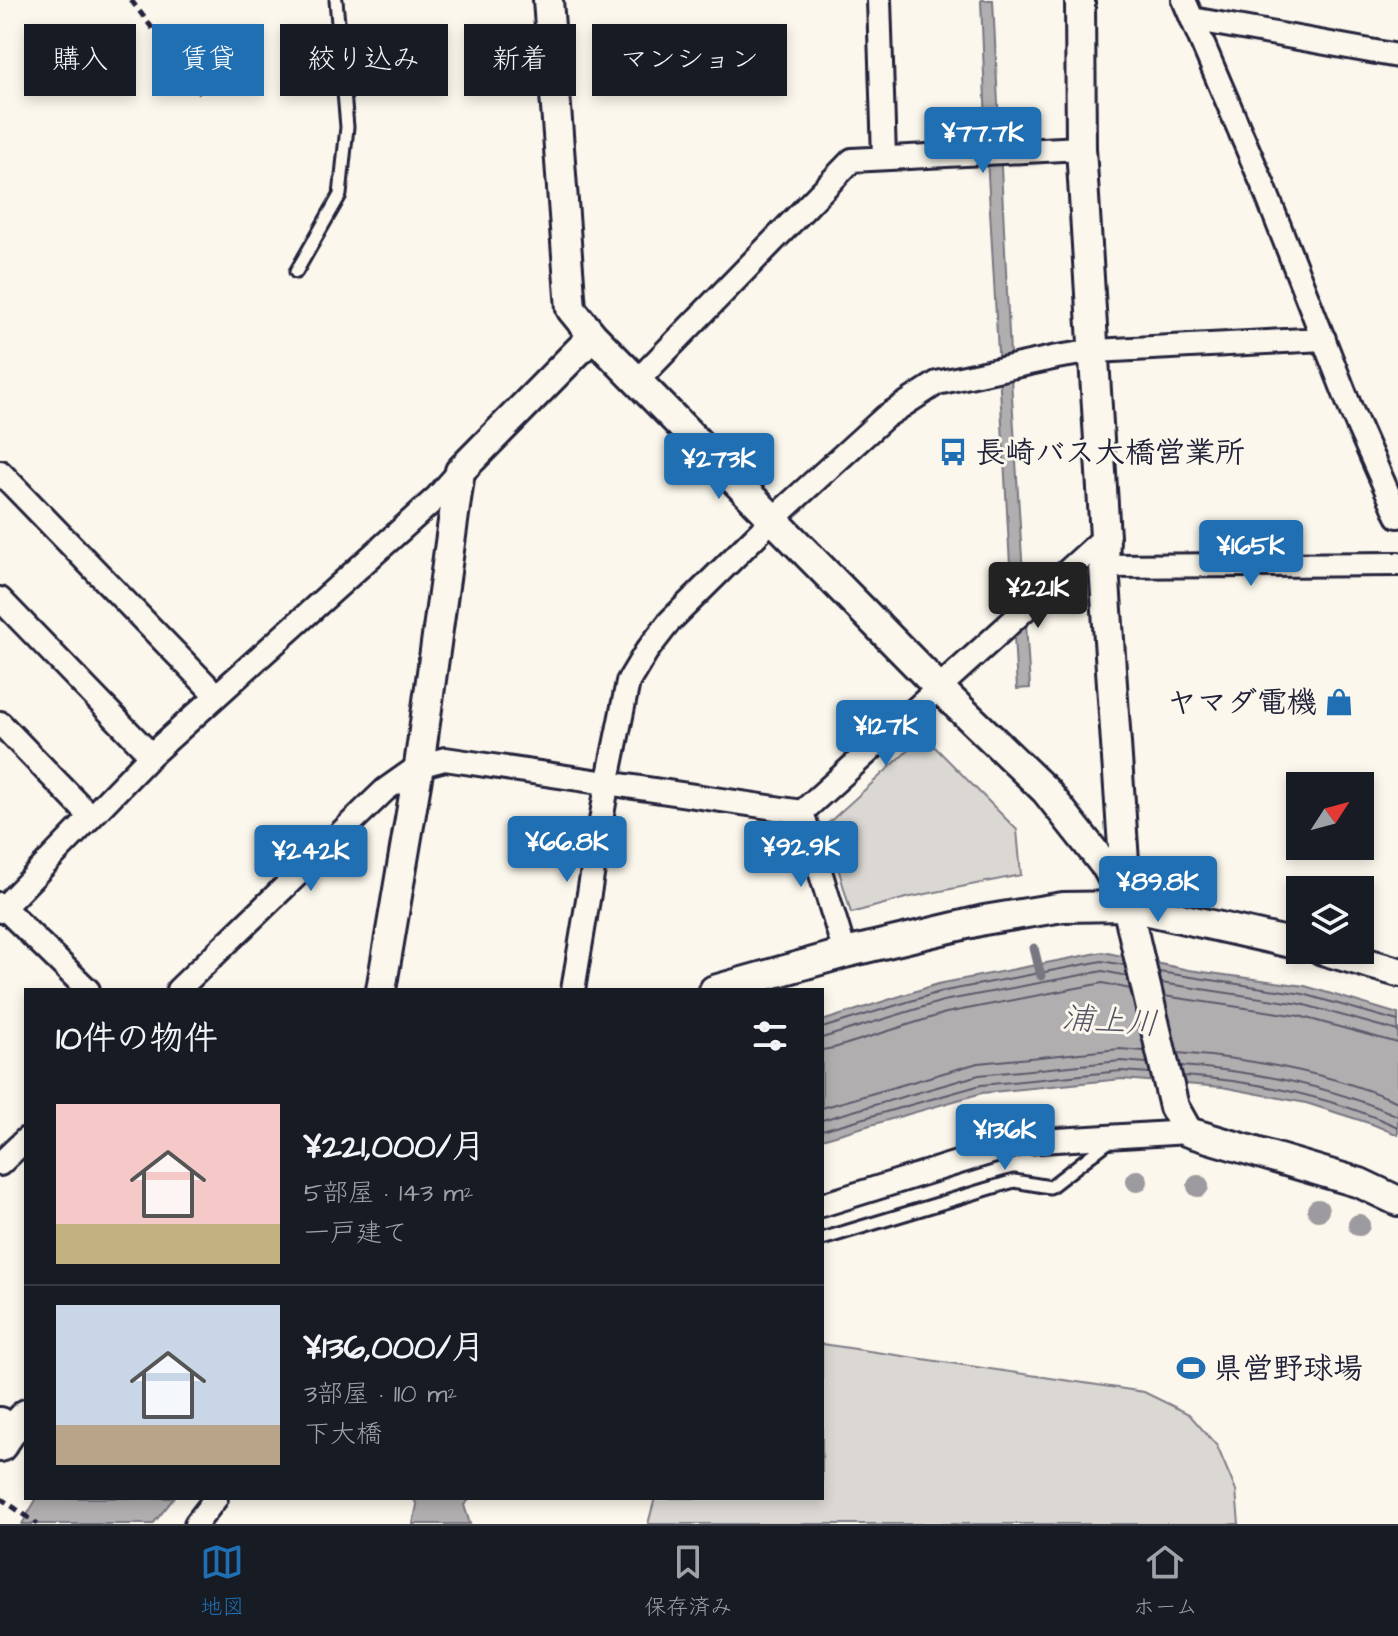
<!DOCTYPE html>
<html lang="ja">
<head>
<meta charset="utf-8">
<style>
	body { margin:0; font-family:"Architects Daughter","Klee One",sans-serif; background:#20242c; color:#f1f3f6; height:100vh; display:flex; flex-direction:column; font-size:30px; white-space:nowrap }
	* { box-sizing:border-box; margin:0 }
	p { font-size:26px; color:#9ea1a6 }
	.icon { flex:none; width:44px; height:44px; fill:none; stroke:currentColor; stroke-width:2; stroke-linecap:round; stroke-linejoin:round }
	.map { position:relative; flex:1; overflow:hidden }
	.side { position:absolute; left:24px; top:988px; width:800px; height:512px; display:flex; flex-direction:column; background:#171b24; border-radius:0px; box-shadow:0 4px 12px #0003 }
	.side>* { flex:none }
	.banner { position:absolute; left:24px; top:24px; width:800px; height:72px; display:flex; gap:16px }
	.needle { width:52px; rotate:54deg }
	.buttons { position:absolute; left:1286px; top:772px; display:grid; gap:16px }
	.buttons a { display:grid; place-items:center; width:88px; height:88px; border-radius:0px; background:#171b24; box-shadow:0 4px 12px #0003; font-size:40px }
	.price { position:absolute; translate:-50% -68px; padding:0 18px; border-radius:8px; background:#1f6fb2; color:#fff; font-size:26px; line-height:52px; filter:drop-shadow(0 2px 4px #0008) }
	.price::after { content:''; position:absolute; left:50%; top:48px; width:24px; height:18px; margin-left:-12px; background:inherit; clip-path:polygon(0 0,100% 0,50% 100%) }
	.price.current { background:#222; color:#fff }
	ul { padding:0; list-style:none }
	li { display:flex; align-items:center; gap:24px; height:200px; padding:0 32px }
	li+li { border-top:2px solid #363941 }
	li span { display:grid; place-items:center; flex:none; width:224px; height:160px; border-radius:0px; color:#555 }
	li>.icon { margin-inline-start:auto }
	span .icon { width:96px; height:96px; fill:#fffc; stroke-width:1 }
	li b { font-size:34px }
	h2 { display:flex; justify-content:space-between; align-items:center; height:96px; padding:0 32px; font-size:34px }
	.tag { padding:0 28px; border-radius:0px; background:#171b24; box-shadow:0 4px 12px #0003; font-size:28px; line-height:72px }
	.tag.current { background:#1f6fb2; color:#fff }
	.dock { display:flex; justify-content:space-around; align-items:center; height:112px; border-top:2px solid #363941; background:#171b24; font-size:22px; color:#9ea1a6 }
	.dock a { display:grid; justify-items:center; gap:4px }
	.dock .current { color:#1f6fb2 }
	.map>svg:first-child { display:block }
</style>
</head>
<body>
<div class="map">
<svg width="1398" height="1524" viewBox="0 0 1398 1524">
	<rect width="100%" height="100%" fill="#fbf7ec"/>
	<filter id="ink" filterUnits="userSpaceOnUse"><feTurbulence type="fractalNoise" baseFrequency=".0125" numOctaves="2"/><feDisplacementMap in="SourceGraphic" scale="16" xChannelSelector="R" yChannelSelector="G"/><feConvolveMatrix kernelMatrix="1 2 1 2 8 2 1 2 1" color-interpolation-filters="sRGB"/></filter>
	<g filter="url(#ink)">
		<path fill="#dbd8d3" stroke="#7e7d87" stroke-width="2" d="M924,736L1017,830L1021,875L906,898L851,913L826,825Z
			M822,1344L1144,1392L1189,1414L1217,1446L1236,1491L1239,1524H648L655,1498H822Z"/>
		<path fill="#b1aeb0" stroke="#787681" stroke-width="2" d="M981,0H993L1012,396L1030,688L1017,689L988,175Z
			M1103,952L1189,970L1305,986L1398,1014V1135L1372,1124L1306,1103L1222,1087L1122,1079L982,1093L822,1139V1021L938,984Z
			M37,1498H174L153,1524H22Z
			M413,1498H471L464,1505L470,1524H413L417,1505Z"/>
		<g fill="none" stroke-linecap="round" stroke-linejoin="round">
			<path stroke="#5b5a6a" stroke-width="2" d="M1159,972L1303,994L1398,1021
				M1161,983L1301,1004L1398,1031
				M1164,996L1299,1016L1398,1043
				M822,1028L940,992L1102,961L1124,965
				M822,1038L943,1001L1103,971L1127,976
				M822,1050L834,1048L946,1013L1103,983L1130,989
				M1178,1053C1252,1059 1329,1072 1398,1102
				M1181,1066C1254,1071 1330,1086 1398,1116
				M1183,1076C1256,1081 1331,1097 1398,1127
				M822,1108L978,1063L1120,1049L1144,1051
				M822,1120L979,1075L1121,1061L1147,1063
				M822,1130L981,1085L1121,1071L1150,1073"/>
			<path stroke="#787681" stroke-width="9" d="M1034,948L1041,976"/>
			<defs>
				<path id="service" d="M296,272L340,195L347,127L336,0
					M822,1239L1014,1181L1050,1187L1112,1139"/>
				<path id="minor" d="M879,0L884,157
					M1184,0L1263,185L1352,412L1398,516
					M1192,19L1398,56
					M637,381L852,160L1081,148
					M0,472L216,695
					M1104,566L1398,564
					M0,599L151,755
					M0,723L91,817
					M802,812L845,953
					M0,904L88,990
					M0,911L151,755L436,498L460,471
					M178,990L385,790L419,766L445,759L802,812L1105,537
					M573,990L607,785L628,682L646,652L670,621L773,519L885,417L937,383L1057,357L1095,351L1324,339
					M0,1164L26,1139
					M822,1205L1024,1142L1188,1132
					M196,1524L216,1498"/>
				<path id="tertiary" d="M548,0L571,309L593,336L940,689L1046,791L1107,868L1123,898
					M1080,0L1081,148L1105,537L1104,566L1127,906L1174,1107L1188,1132L1360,1183L1398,1201
					M1322,950L1398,972
					M381,990L419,766L460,471L593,336
					M714,990L845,953L984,920L1063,907L1127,906L1300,945
					M9,1432L26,1414"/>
				<path id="secondary" d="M0,1424L9,1432L0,1445"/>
			</defs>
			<use href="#service" stroke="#22223b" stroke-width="17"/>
			<use href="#minor" stroke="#22223b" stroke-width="28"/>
			<use href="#tertiary" stroke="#22223b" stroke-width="34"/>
			<use href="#secondary" stroke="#22223b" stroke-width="38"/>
			<path stroke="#22223b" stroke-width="5" stroke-dasharray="8 6" stroke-linecap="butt" d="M131,0L201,93
				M0,1498L38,1524"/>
			<use href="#service" stroke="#fbf7ec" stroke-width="11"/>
			<use href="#minor" stroke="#fbf7ec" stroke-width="22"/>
			<use href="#tertiary" stroke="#fbf7ec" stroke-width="28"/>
			<use href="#secondary" stroke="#fbf7ec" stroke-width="32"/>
		</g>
		<g fill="#9d9ba0">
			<circle cx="1137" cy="1181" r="11"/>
			<circle cx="1198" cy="1186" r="11"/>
			<circle cx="1318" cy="1210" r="11"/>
			<circle cx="1359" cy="1225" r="11"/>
		</g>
	</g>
	<defs>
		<symbol id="bus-bare" viewBox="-9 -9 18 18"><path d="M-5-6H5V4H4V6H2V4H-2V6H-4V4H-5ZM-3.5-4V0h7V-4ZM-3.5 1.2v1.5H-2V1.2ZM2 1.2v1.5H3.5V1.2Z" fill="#1f6fb2" stroke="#fbf7ec" stroke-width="2.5" paint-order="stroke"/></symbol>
		<symbol id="shop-bare" viewBox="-9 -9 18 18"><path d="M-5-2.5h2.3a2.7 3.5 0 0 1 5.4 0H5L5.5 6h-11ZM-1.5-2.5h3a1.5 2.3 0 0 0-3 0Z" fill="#1f6fb2" stroke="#fbf7ec" stroke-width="2.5" paint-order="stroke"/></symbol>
		<symbol id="stadium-bare" viewBox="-9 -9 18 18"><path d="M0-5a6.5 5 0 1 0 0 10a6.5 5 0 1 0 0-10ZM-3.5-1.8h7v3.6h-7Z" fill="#1f6fb2" stroke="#fbf7ec" stroke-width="2.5" paint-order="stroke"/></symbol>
	</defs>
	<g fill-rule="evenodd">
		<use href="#bus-bare" x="933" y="432" width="40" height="40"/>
		<use href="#shop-bare" x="1319" y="682" width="40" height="40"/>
		<use href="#stadium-bare" x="1171" y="1348" width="40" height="40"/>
	</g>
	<g text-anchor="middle" stroke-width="6" stroke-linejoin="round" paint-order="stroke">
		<g font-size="30" font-weight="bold" fill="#22223b" stroke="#fbf7ec" text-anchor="start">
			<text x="975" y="462">長崎バス大橋営業所</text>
			<text x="1317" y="712" text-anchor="end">ヤマダ電機</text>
			<text x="1213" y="1378">県営野球場</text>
		</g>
		<g font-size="32" font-style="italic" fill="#545364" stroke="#fbf7ec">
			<text transform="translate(1110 1020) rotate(4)" y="11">浦上川</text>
		</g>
	</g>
</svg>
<div class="buttons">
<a><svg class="needle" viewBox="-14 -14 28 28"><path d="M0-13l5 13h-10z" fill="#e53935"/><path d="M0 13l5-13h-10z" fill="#9ea1a6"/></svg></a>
<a><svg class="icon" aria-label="layers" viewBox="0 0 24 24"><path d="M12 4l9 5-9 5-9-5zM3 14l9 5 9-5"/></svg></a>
</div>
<b class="price" style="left:983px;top:175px">¥77.7K</b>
<b class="price" style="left:719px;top:501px">¥273K</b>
<b class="price" style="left:1251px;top:588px">¥165K</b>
<b class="price current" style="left:1038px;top:630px">¥221K</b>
<b class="price" style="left:886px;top:768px">¥127K</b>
<b class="price" style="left:567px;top:884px">¥66.8K</b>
<b class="price" style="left:801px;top:889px">¥92.9K</b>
<b class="price" style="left:311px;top:893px">¥242K</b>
<b class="price" style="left:1158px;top:924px">¥89.8K</b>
<b class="price" style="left:1005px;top:1172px">¥136K</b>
<div class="banner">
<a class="tag">購入</a>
<a class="tag current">賃貸</a>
<a class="tag">絞り込み</a>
<a class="tag">新着</a>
<a class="tag">マンション</a>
</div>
<section class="side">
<h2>10件の物件<svg class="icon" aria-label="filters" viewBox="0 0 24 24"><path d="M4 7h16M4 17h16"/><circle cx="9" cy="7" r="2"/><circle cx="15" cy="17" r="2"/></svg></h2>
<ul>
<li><span style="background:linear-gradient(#f6c9c9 75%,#c2b280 0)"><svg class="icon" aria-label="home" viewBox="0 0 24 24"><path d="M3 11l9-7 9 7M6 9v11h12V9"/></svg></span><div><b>¥221,000/月</b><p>5部屋 · 143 m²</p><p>一戸建て</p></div></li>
<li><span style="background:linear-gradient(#c9d6e8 75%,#b9a48a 0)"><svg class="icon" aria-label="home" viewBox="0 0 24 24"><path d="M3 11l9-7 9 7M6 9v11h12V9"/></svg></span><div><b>¥136,000/月</b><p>3部屋 · 110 m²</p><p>下大橋</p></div></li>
</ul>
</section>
</div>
<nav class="dock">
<a class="current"><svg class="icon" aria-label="map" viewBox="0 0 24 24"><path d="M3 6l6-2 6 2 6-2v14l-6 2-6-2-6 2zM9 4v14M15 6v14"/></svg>地図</a>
<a><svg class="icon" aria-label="saved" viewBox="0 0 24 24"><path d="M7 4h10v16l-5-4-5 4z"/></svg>保存済み</a>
<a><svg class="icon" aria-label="home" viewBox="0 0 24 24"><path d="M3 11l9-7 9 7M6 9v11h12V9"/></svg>ホーム</a>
</nav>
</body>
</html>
